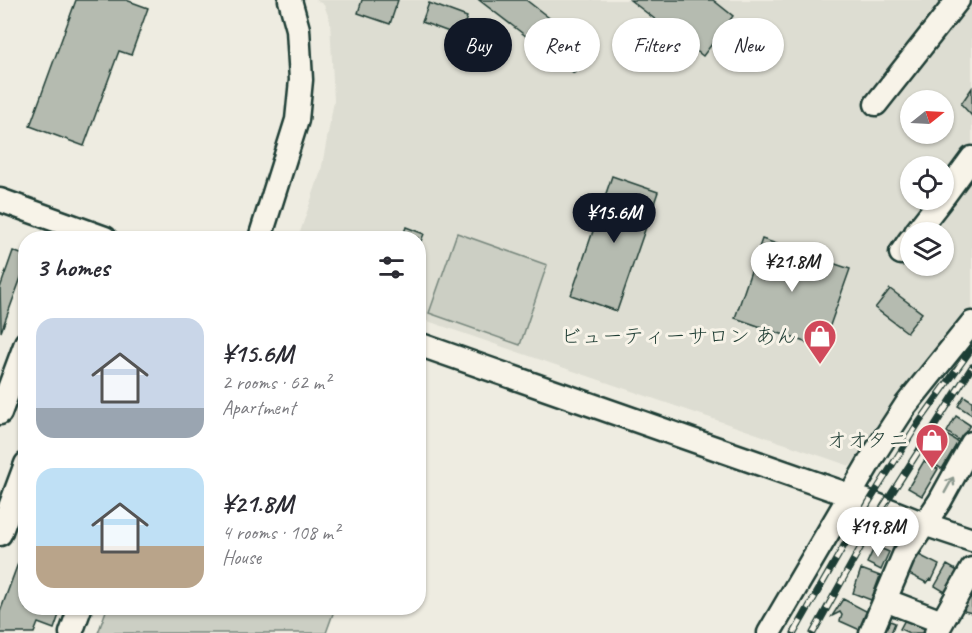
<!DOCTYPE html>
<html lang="en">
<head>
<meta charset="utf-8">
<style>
	body { margin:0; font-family:Caveat,"Klee One",sans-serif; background:#f2f2f3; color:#2b2b33; height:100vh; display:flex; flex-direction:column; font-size:22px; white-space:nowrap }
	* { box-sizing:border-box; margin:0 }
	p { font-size:20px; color:#7c7c81 }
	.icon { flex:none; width:33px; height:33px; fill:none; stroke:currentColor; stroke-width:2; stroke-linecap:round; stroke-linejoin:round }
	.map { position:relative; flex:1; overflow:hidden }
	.sheet { position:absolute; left:18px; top:231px; width:408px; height:384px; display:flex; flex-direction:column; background:#fff; border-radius:24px; box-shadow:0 2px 4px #0004 }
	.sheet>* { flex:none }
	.banner { position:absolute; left:444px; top:18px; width:438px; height:54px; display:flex; gap:12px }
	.needle { width:39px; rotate:72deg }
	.tools { position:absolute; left:900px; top:90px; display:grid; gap:12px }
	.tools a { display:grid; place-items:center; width:54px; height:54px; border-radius:50%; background:#fff; box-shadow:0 2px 4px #0004; font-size:30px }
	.price { position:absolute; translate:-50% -51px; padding:0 14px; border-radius:21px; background:#fff; color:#222; font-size:20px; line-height:39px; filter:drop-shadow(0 2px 3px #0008) }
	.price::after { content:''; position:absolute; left:50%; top:36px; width:18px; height:14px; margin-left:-9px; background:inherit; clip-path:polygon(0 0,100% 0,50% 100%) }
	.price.selected { background:#111827; color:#fff }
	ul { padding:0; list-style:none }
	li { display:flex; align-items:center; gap:18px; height:150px; padding:0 18px }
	li span { display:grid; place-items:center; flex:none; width:168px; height:120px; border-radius:18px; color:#555 }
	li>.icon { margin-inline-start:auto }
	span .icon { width:72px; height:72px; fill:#fffc; stroke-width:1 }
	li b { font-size:26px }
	h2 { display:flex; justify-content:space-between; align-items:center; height:72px; padding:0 18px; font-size:26px }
	.pill { padding:0 21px; border-radius:27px; background:#fff; box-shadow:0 2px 4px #0004; font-size:21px; line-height:54px }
	.pill.selected { background:#111827; color:#fff }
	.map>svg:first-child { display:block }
</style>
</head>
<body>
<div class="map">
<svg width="972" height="633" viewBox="0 0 972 633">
	<rect width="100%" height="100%" fill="#eeece1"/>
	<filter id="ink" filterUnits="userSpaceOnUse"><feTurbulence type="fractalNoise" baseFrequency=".0167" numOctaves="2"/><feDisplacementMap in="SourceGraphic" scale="12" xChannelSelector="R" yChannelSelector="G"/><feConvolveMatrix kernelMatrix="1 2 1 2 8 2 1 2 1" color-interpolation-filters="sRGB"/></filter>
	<g filter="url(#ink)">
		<path fill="#ddddd2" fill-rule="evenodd" d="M316,0H972V311L850,466L419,318L418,238H298L321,171L334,101L330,21L324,5ZM910,100H944V134H910ZM910,166H944V200H910ZM910,232H944V266H910Z"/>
		<path fill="#cccfc4" stroke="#76867c" stroke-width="1.5" d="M457,233L547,265L520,345L429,313Z
			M107,608H335L326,633H98Z"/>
		<path fill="#b5bbb0" stroke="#1f3d34" stroke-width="1.5" d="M76,0H126L148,8L131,55L119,51L84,146L30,126Z
			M362,0H398L390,24L358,13Z
			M479,0H526L592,51L574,73Z
			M630,0H713L733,16L703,56Z
			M429,3L467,17L460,36L422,22Z
			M972,88V116L961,104Z
			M612,176L658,192L617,311L571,295Z
			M406,227L424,234L418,248V238H402Z
			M762,239L850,269L822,348L735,318Z
			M13,251L26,256V264L1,332L0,288Z
			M890,289L922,313L907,332L875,308Z
			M964,396L972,401V415L958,406Z
			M956,416L970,425L960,441L947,432Z
			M945,434L958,442L942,469L929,461Z
			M924,461L938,469L922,496L908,488Z
			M882,532L896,538L893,546L879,540Z
			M26,542V608L61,609L54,629L38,623L34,633H0V612Z
			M875,546L889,552L881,570L867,563Z
			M917,554L939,565L932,580L930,579L927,583L907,573Z
			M947,565L963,574L950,595L935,586Z
			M861,569L880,576L871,600L853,593Z
			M972,586V613L964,611L967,593Z
			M843,599L868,612L860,630L840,621L842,615L840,612L832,616Z
			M908,614L930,626L927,633H909L900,629Z
			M885,619L895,623L891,633H880Z"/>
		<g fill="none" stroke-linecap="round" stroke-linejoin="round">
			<defs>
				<path id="minor" d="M876,104L958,0
					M944,196L972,158
					M0,200L105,238
					M916,232L941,200
					M260,238L297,120L301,80L298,29L290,0
					M901,253L910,240
					M418,344L869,502L924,524L972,540
					M0,413L26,343
					M0,534L26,464
					M885,600L942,622
					M71,633L80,608
					M769,633L873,456L906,405L972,323
					M871,633L904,555L940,501L972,443
					M936,633L972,569"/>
			</defs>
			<use href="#minor" stroke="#1f3d34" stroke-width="27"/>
			<use href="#minor" stroke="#f7f3e8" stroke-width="22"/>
			<defs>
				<path id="rail" d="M794,633L869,502L918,424L972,348
					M813,633L883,507L972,367"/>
			</defs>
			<use href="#rail" stroke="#1f3d34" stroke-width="7"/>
			<use href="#rail" stroke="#f7f3e8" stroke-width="4.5" stroke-dasharray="14" stroke-linecap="butt"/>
		</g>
		<defs><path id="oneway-shaft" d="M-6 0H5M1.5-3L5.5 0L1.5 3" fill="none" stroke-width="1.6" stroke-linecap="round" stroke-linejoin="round" transform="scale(1.5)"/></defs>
		<use stroke="#8b988e" href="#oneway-shaft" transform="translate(949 485) rotate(-61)"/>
	</g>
	<defs>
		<symbol id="shop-pin" viewBox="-11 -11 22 30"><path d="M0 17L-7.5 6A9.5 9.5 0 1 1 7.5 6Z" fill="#d1495b" stroke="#f7f3e8"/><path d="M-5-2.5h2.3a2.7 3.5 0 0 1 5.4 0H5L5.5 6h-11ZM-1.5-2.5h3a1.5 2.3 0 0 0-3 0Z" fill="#fff"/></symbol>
	</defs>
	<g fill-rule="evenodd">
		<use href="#shop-pin" x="801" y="317" width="38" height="52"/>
		<use href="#shop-pin" x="913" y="421" width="38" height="52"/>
	</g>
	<g text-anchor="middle" stroke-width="6" stroke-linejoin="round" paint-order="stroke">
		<g font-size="21" fill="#1f3d34" stroke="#f7f3e8" text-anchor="end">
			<text x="797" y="343">ビューティーサロン あん</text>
			<text x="909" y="447">オオタニ</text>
		</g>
	</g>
</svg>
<div class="tools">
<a><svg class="needle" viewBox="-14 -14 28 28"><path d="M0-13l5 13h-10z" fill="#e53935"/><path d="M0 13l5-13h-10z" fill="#7c7c81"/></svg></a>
<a><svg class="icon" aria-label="locate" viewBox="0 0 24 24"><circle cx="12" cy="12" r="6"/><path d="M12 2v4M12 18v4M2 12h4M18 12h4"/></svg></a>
<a><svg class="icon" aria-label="layers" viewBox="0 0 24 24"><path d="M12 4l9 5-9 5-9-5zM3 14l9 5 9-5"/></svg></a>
</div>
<b class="price selected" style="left:614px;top:244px">¥15.6M</b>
<b class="price" style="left:792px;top:293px">¥21.8M</b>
<b class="price" style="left:878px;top:558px">¥19.8M</b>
<div class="banner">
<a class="pill selected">Buy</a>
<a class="pill">Rent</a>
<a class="pill">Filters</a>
<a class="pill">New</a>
</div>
<section class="sheet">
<h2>3 homes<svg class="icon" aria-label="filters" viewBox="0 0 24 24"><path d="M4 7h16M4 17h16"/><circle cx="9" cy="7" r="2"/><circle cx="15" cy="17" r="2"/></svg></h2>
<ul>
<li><span style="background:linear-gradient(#c9d6e8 75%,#9aa5b1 0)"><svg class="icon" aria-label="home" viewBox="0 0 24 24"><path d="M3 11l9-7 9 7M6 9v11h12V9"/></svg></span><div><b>¥15.6M</b><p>2 rooms · 62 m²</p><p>Apartment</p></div></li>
<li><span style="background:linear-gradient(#bfe0f5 65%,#b9a48a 0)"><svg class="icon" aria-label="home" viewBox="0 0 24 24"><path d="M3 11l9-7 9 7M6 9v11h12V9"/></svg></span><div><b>¥21.8M</b><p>4 rooms · 108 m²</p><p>House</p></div></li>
</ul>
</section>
</div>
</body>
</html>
